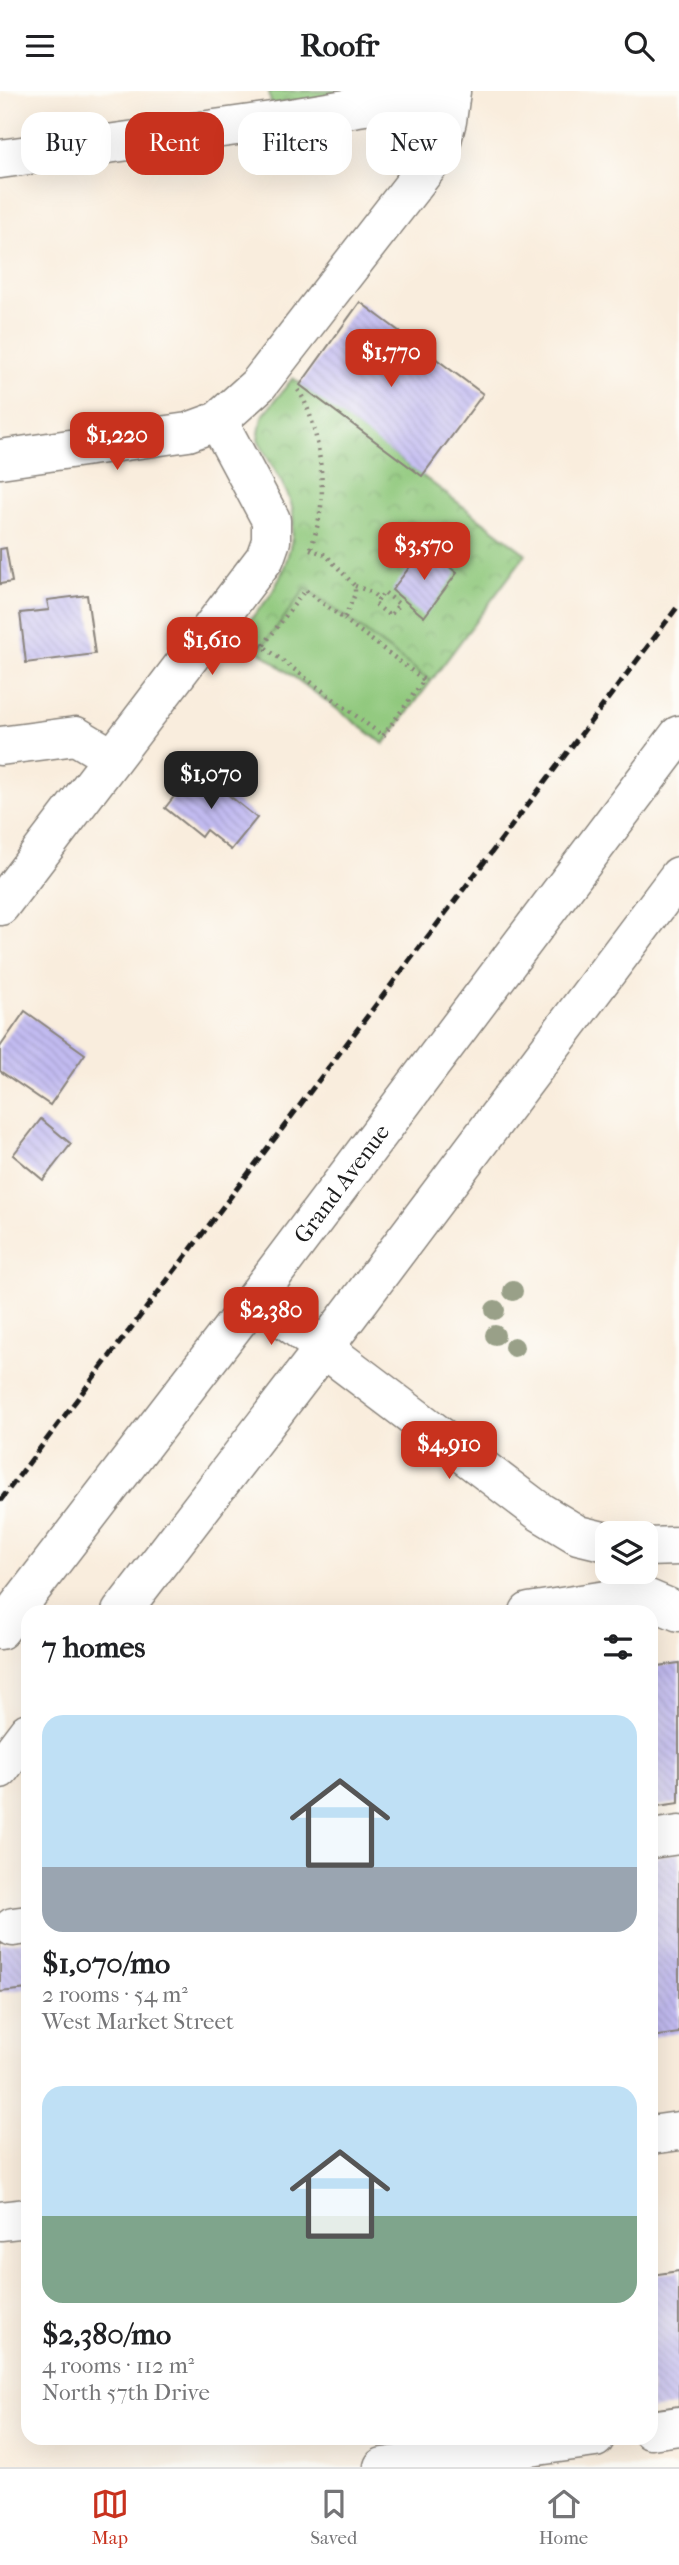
<!DOCTYPE html>
<html lang="en">
<head>
<meta charset="utf-8">
<style>
	body { margin:0; font-family:"IM FELL French Canon",serif; background:#f2f2f2; color:#202124; height:100vh; display:flex; flex-direction:column; font-size:26px; white-space:nowrap }
	* { box-sizing:border-box; margin:0 }
	p { font-size:23px; color:#757577 }
	.icon { flex:none; width:38px; height:38px; fill:none; stroke:currentColor; stroke-width:2; stroke-linecap:round; stroke-linejoin:round }
	.map { position:relative; flex:1; overflow:hidden }
	.details { position:absolute; left:21px; top:1514px; width:637px; height:840px; display:flex; flex-direction:column; background:#fff; border-radius:21px; box-shadow:0 7px 28px #0002 }
	.details>* { flex:none }
	.hud { position:absolute; left:21px; top:21px; width:637px; height:63px; display:flex; gap:14px }
	.controls { position:absolute; left:595px; top:1430px; display:grid; gap:14px }
	.controls a { display:grid; place-items:center; width:63px; height:63px; border-radius:14px; background:#fff; box-shadow:0 7px 28px #0002; font-size:35px }
	.price { position:absolute; translate:-50% -60px; padding:0 16px; border-radius:14px; background:#c8321e; color:#fff; font-size:23px; line-height:46px; filter:drop-shadow(0 2px 4px #0008) }
	.price::after { content:''; position:absolute; left:50%; top:42px; width:21px; height:16px; margin-left:-10px; background:inherit; clip-path:polygon(0 0,100% 0,50% 100%) }
	.price.selected { background:#222; color:#fff }
	ul { padding:0; list-style:none }
	li { display:grid; align-content:center; gap:14px; height:371px; padding:0 21px }
	li span { display:grid; place-items:center; height:217px; border-radius:21px; color:#555 }
	li>.icon { margin-inline-start:auto }
	span .icon { width:126px; height:126px; fill:#fffc; stroke-width:1 }
	li b { font-size:30px }
	h2 { display:flex; justify-content:space-between; align-items:center; height:84px; padding:0 21px; font-size:30px }
	.pill { padding:0 24px; border-radius:21px; background:#fff; box-shadow:0 7px 28px #0002; font-size:24px; line-height:63px }
	.pill.selected { background:#c8321e; color:#fff }
	header { display:flex; justify-content:space-between; align-items:center; height:91px; padding:0 21px; background:#fff; font-size:32px; font-weight:700 }
	.tabs { display:flex; justify-content:space-around; align-items:center; height:98px; border-top:2px solid #e0e0e0; background:#fff; font-size:19px; color:#757577 }
	.tabs a { display:grid; justify-items:center; gap:4px }
	.tabs .selected { color:#c8321e }
	.map>svg:first-child { display:block }
</style>
</head>
<body>
<header><svg class="icon" aria-label="menu" viewBox="0 0 24 24"><path d="M4 6h16M4 12h16M4 18h16"/></svg>Roofr<svg class="icon" aria-label="search" viewBox="0 0 24 24"><circle cx="10" cy="10" r="6"/><path d="M15 15l6 6"/></svg></header>
<div class="map">
<svg width="679" height="2376" viewBox="0 0 679 2376">
	<defs>
		<pattern id="park-crowns" width="20" height="18" patternUnits="userSpaceOnUse" patternTransform="scale(1.75)"><rect width="20" height="18" fill="#8fc87c"/><path d="M2 6a3 3 0 1 1 6 0M12 15a3 3 0 1 1 6 0" fill="none" stroke="#7bab6b"/></pattern>
		<pattern id="building-back-hatch" width="6" height="6" patternUnits="userSpaceOnUse" patternTransform="scale(1.75)"><rect width="6" height="6" fill="#c2bbf1"/><path d="M-1 5l2 2M0 0l6 6M5-1l2 2" fill="none" stroke="#a6a0ce"/></pattern>
	</defs>
	<rect width="100%" height="100%" fill="#fdfcf7"/>
	<filter id="ink" filterUnits="userSpaceOnUse"><feTurbulence type="fractalNoise" baseFrequency=".0143" numOctaves="2"/><feDisplacementMap in="SourceGraphic" scale="14" xChannelSelector="R" yChannelSelector="G"/><feConvolveMatrix kernelMatrix="1 2 1 2 8 2 1 2 1" color-interpolation-filters="sRGB"/></filter>
	<filter id="wash" filterUnits="userSpaceOnUse"><feTurbulence type="fractalNoise" baseFrequency=".00686" numOctaves="4" result="noise"/><feDisplacementMap in="SourceGraphic" scale="28" xChannelSelector="R" yChannelSelector="G"/><feGaussianBlur stdDeviation="1.57" result="paint"/><feColorMatrix in="noise" values="0 0 0 0 0 0 0 0 0 0 0 0 0 0 0 0 0 1.4 0 .05"/><feComposite in="paint" operator="in"/></filter>
	<g filter="url(#wash)">
		<rect width="100%" height="100%" fill="#f9eddd"/>
		<path fill="url(#park-crowns)" stroke="#56724c" stroke-width="2" d="M269,0H372L271,14Z
			M293,287L526,463L384,653L241,539C250,528 261,517 269,506C285,483 299,439 291,412C283,389 268,370 258,348L262,326Z"/>
		<path fill="#8fc87c" stroke="#56724c" stroke-width="2" d="M306,497L431,590L384,653L259,560Z"/>
		<g id="blocks">
			<path fill="url(#building-back-hatch)" d="M360,211L483,303L422,385L300,294Z
				M425,456L457,482L424,526L392,499Z
				M6,457L12,491L0,493V458Z
				M87,504L95,563L26,572L20,522L49,519L47,509Z
				M196,678L257,727L231,759L206,739L201,746L165,717Z
				M25,920L85,963L50,1014L0,980V956Z
				M41,1028L71,1053L43,1089L13,1064Z
				M679,1572V1712L651,1716V1576Z
				M679,1762V1942L651,1946V1802H655L651,1767Z
				M28,1849V1898L0,1901V1853Z
				M679,2180V2315L651,2319V2184Z"/>
		</g>
	</g>
	<g filter="url(#ink)">
		<use href="#blocks" fill-opacity="0" stroke="#8a847c" stroke-width="2"/>
		<g fill="none" stroke-linecap="round" stroke-linejoin="round">
			<defs>
				<path id="minor" d="M0,68L272,30L451,1
					M0,368L188,341L218,330L258,294L439,61L447,30L451,0
					M0,655L76,645L111,666
					M0,815L265,467L271,450V429L218,330
					M256,1206L540,1421L578,1444L607,1451
					M646,1456L679,1455
					M529,1521L639,1504L679,1521
					M651,1748L679,1744
					M13,1836L28,1834
					M651,2044L679,2040
					M0,2130L28,2127
					M651,2339L679,2335
					M383,2376L595,2347"/>
				<g id="highway">
					<path d="M121,1521L323,1258L679,785"/>
					<path id="s1" d="M0,1539L256,1206L679,644"/>
					<path d="M0,1678L28,1641"/>
				</g>
			</defs>
			<use href="#minor" stroke="#8a847c" stroke-width="41"/>
			<use href="#highway" stroke="#8a847c" stroke-width="41"/>
			<path stroke="#8a847c" stroke-width="4.5" stroke-dasharray="2 5" stroke-linecap="butt" d="M298,299C317,326 326,390 320,422C318,435 314,448 310,460
				M310,458L326,464L355,495V503L345,526L344,528L305,499L263,555L383,645L424,589L344,528
				M355,495L371,501L379,508L375,513L390,525L399,513L384,501L379,508
				M254,546L252,548L263,555"/>
			<use href="#minor" stroke="#fff" stroke-width="38"/>
			<use href="#highway" stroke="#fff" stroke-width="38"/>
			<path stroke="#1c1c1c" stroke-width="5" stroke-dasharray="10 5" stroke-linecap="butt" d="M0,1410L679,514"/>
		</g>
		<g fill="#99a088">
			<circle cx="513" cy="1200" r="10"/>
			<circle cx="495" cy="1219" r="10"/>
			<circle cx="495" cy="1244" r="10"/>
			<circle cx="514" cy="1256" r="10"/>
		</g>
	</g>
	<g text-anchor="middle" stroke-width="7" stroke-linejoin="round" paint-order="stroke">
		<g font-size="23" fill="#1c1c1c" stroke="#fdfcf7">
			<text dy="8" stroke="none"><textPath href="#s1" startOffset="562">Grand Avenue</textPath></text>
		</g>
	</g>
</svg>
<div class="controls">
<a><svg class="icon" aria-label="layers" viewBox="0 0 24 24"><path d="M12 4l9 5-9 5-9-5zM3 14l9 5 9-5"/></svg></a>
</div>
<b class="price" style="left:391px;top:298px">$1,770</b>
<b class="price" style="left:117px;top:381px">$1,220</b>
<b class="price" style="left:424px;top:491px">$3,570</b>
<b class="price" style="left:212px;top:586px">$1,610</b>
<b class="price selected" style="left:211px;top:720px">$1,070</b>
<b class="price" style="left:271px;top:1256px">$2,380</b>
<b class="price" style="left:449px;top:1390px">$4,910</b>
<div class="hud">
<a class="pill">Buy</a>
<a class="pill selected">Rent</a>
<a class="pill">Filters</a>
<a class="pill">New</a>
</div>
<section class="details">
<h2>7 homes<svg class="icon" aria-label="filters" viewBox="0 0 24 24"><path d="M4 7h16M4 17h16"/><circle cx="9" cy="7" r="2"/><circle cx="15" cy="17" r="2"/></svg></h2>
<ul>
<li><span style="background:linear-gradient(#bfe0f5 70%,#9aa5b1 0)"><svg class="icon" aria-label="home" viewBox="0 0 24 24"><path d="M3 11l9-7 9 7M6 9v11h12V9"/></svg></span><div><b>$1,070/mo</b><p>2 rooms · 54 m²</p><p>West Market Street</p></div></li>
<li><span style="background:linear-gradient(#bfe0f5 60%,#7fa58c 0)"><svg class="icon" aria-label="home" viewBox="0 0 24 24"><path d="M3 11l9-7 9 7M6 9v11h12V9"/></svg></span><div><b>$2,380/mo</b><p>4 rooms · 112 m²</p><p>North 57th Drive</p></div></li>
</ul>
</section>
</div>
<nav class="tabs">
<a class="selected"><svg class="icon" aria-label="map" viewBox="0 0 24 24"><path d="M3 6l6-2 6 2 6-2v14l-6 2-6-2-6 2zM9 4v14M15 6v14"/></svg>Map</a>
<a><svg class="icon" aria-label="saved" viewBox="0 0 24 24"><path d="M7 4h10v16l-5-4-5 4z"/></svg>Saved</a>
<a><svg class="icon" aria-label="home" viewBox="0 0 24 24"><path d="M3 11l9-7 9 7M6 9v11h12V9"/></svg>Home</a>
</nav>
</body>
</html>
